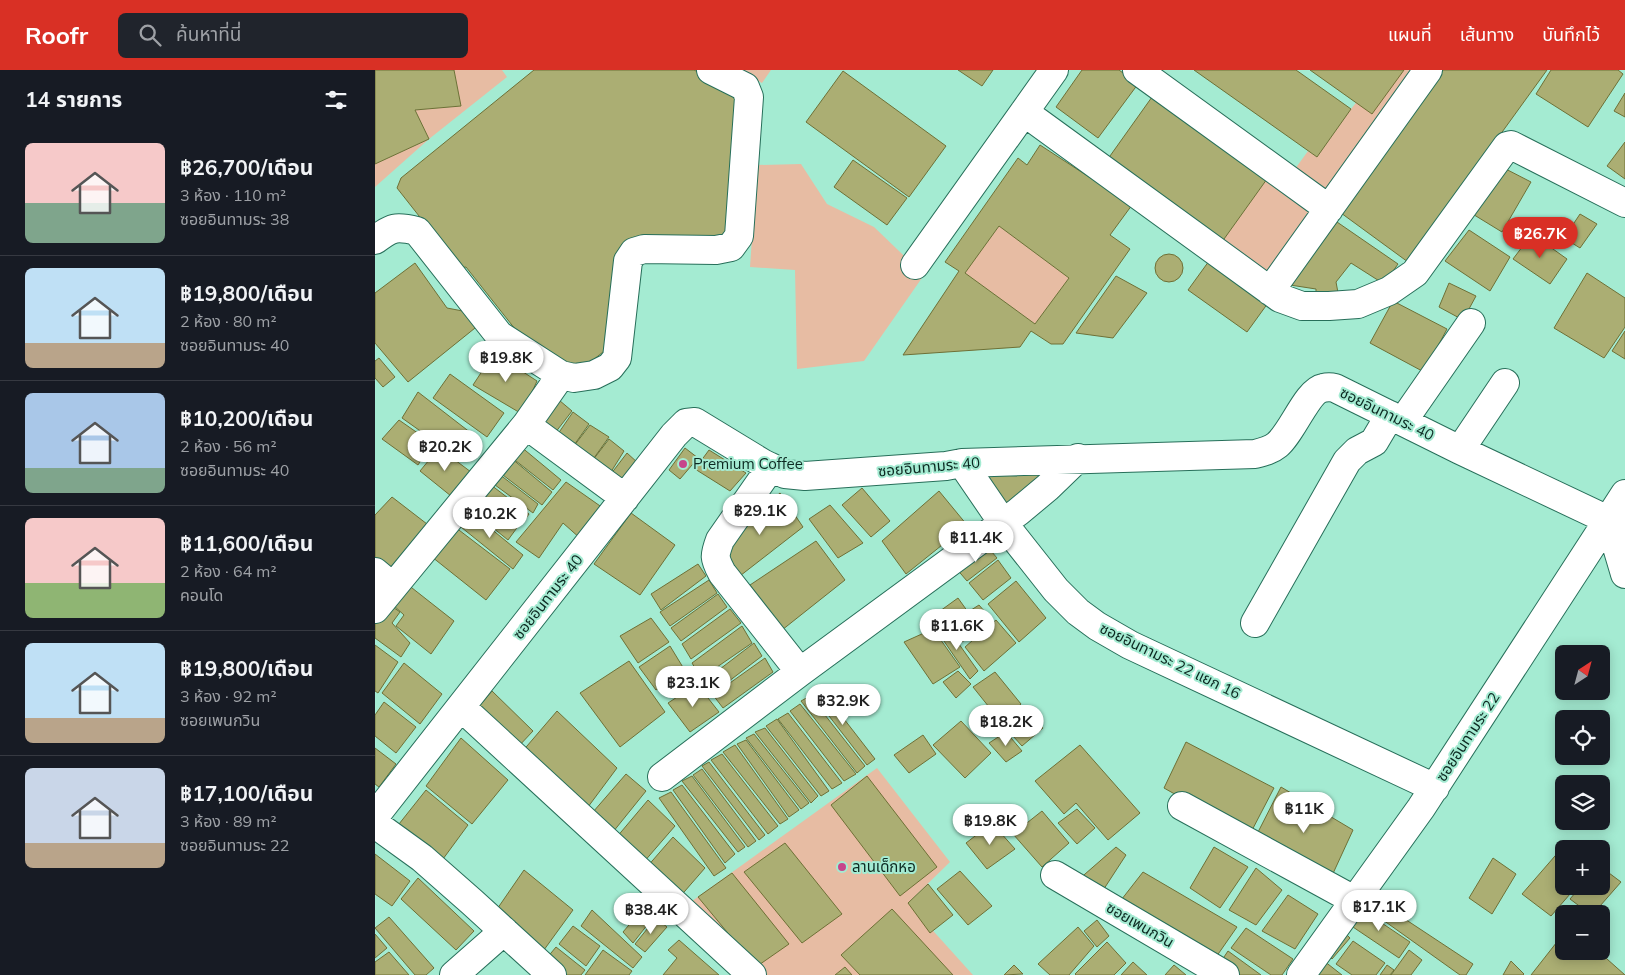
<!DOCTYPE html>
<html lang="th">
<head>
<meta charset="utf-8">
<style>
	body { margin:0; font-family:Mulish,"Noto Sans Thai",sans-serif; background:#20242c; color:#f1f3f6; height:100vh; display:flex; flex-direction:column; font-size:19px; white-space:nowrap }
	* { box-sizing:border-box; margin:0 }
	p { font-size:16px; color:#9ea1a6 }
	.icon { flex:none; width:28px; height:28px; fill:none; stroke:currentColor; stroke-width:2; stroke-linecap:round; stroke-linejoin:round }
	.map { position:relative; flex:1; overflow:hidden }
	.sheet { display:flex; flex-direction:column; background:#171b24; width:375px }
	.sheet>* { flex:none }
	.needle { width:32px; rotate:36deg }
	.controls { position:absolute; left:1180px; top:575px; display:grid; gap:10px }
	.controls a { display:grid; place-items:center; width:55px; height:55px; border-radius:8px; background:#171b24; box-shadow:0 2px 12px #0003; font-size:25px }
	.price { position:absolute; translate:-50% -42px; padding:0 11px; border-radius:18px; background:#fff; color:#222; font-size:16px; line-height:32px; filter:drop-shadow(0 1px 2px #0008) }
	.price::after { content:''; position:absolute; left:50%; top:30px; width:15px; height:11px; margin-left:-8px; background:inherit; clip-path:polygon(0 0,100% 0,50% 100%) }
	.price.on { background:#d93025; color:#fff }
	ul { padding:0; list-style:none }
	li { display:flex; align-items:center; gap:15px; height:125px; padding:0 25px }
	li+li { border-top:1px solid #363941 }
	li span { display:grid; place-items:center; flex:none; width:140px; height:100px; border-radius:8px; color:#555 }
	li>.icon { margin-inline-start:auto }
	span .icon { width:60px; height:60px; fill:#fffc; stroke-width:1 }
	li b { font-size:21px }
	h2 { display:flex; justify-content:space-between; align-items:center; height:60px; padding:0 25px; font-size:21px }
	header { display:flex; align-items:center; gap:30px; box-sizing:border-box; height:70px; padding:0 25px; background:#d93025; color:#fff }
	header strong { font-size:24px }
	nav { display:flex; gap:28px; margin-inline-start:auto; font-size:18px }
	.search { width:350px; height:45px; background:#20242c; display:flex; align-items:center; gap:12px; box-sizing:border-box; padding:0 18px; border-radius:8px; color:#9ea1a6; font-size:19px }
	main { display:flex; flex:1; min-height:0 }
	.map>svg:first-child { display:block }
</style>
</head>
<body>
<header>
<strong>Roofr</strong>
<div class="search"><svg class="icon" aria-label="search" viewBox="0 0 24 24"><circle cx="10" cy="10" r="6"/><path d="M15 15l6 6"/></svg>ค้นหาที่นี่</div>
<nav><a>แผนที่</a><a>เส้นทาง</a><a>บันทึกไว้</a></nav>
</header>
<main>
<section class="sheet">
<h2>14 รายการ<svg class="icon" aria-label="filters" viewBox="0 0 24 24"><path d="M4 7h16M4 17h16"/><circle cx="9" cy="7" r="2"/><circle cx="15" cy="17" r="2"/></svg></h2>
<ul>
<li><span style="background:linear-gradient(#f6c9c9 60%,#7fa58c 0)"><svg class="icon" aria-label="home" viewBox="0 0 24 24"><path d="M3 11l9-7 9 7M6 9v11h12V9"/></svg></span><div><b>฿26,700/เดือน</b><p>3 ห้อง · 110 m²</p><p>ซอยอินทามระ 38</p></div></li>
<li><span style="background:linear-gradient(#bfe0f5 75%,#b9a48a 0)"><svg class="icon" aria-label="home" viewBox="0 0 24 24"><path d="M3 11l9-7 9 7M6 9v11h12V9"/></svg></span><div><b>฿19,800/เดือน</b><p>2 ห้อง · 80 m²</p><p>ซอยอินทามระ 40</p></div></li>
<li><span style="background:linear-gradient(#a9c7e8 75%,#7fa58c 0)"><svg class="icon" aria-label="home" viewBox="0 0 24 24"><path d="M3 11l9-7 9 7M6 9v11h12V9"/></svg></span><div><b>฿10,200/เดือน</b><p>2 ห้อง · 56 m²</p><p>ซอยอินทามระ 40</p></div></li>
<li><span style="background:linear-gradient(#f6c9c9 65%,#8fb573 0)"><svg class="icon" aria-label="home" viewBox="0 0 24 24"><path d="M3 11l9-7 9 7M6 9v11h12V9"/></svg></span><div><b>฿11,600/เดือน</b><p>2 ห้อง · 64 m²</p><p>คอนโด</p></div></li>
<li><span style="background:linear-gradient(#bfe0f5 75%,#b9a48a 0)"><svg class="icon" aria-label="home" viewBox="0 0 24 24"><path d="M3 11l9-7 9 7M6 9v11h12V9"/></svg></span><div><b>฿19,800/เดือน</b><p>3 ห้อง · 92 m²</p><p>ซอยเพนกวิน</p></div></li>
<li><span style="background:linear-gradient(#c9d6e8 75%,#b9a48a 0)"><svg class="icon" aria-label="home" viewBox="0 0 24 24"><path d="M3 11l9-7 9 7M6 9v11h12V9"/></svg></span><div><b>฿17,100/เดือน</b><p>3 ห้อง · 89 m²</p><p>ซอยอินทามระ 22</p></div></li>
</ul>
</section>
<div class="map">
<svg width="1250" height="905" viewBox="0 0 1250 905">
	<rect width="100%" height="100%" fill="#a4ebd2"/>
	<path fill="#e7bca3" d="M79,0H127L132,7L54,69L0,117V94L54,69L40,40L86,36Z
		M364,0H396L387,13Z
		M1007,0H1044L954,124L920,99L933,81L942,87L976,39Z
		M426,94L452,134L499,157L549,205L489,291L422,299L420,200L375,197L382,95Z
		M892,109L940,143L892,210L844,176Z
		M624,156L694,208L660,254L590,203Z
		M502,698L575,792L533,833L598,905H390L313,834Z"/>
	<path fill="#abae73" stroke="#6e7036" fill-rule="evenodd" d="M0,0H79L86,36L40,40L54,69L0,94Z
		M159,0H319L352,16L363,31L351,162L345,167L259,172L234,277L212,295L203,299L144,264L91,197L85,198L22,118L26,108Z
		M583,0H618L607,16Z
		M707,0H744L763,14L723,68L681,37Z
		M819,0H921L976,39L942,87Z
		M935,0H1029L997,44Z
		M1068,0H1172L1033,192L966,143Z
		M1176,0H1243L1248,4L1213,57L1161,24Z
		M468,1L571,76L534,127L431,52Z
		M1250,23V47L1239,41Z
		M777,27L892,109L844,176L730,93Z
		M1250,72V109L1232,96Z
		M665,75L757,135L735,165L755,179L688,274H676L656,261L645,277L528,285L584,201L570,192L643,88L652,95ZM624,156L694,208L660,254L590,203Z
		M478,90L532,128L512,155L459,117Z
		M1123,95L1156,112L1127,162L1096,143Z
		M1205,144L1222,154L1205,178L1189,168Z
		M962,152L1023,194L1009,214L976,193L961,212L964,228L941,226V219L915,215Z
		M1094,160L1135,187L1115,221L1070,191Z
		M1157,164L1192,189L1175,214L1138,189Z
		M780 198a14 14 0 1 1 28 0a14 14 0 1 1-28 0Z
		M834,191L893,233L872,262L813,220Z
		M40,193L72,238L93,242L105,254L33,312L0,273V223Z
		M1212,203L1250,228V257L1229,288L1179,258Z
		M741,206L772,223L738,268L701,263Z
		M1074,213L1101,226L1088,250L1064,237Z
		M1018,231L1072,259L1049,302L995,273Z
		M1250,261V289L1237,281Z
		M119,283L162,311L147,344L98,315Z
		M4,288L20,307L8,317L0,308V291Z
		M75,304L129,343L112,367L58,328Z
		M43,322L96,363L82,387L27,348Z
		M178,325L197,341L173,372L156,358Z
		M198,342L214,354L192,385L176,374Z
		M24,350L57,373L43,395L7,369Z
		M215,355L234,367L211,399L192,385Z
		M234,369L249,381L229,413L211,399Z
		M145,376L186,410L178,420L136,387Z
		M64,378L96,402L76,426L45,401Z
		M310,378L323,388L305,409L294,400Z
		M334,380L371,403L355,421L320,399Z
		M252,383L263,393L243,423L229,413Z
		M136,388L177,422L167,435L124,402Z
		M679,400L631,439L605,404Z
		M124,404L163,434L158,443L116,412Z
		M191,412L228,438L206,469L188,453L164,488L141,472Z
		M116,415L154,444L147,454L106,425Z
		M487,418L515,451L496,467L467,435Z
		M564,421L592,455L531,504L507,471Z
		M405,423L428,457L361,509L342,479Z
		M17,427L52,454L12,504L0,495V445Z
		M105,428L144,455L133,470L96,440Z
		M455,435L488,473L463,488L434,449Z
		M93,440L148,485L138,499L81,453Z
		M256,443L300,475L265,525L219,494Z
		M80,457L135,499L111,530L57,487Z
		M441,471L470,510L407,560L375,515Z
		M611,475L622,488L592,511L580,497Z
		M623,490L636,508L608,530L594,513Z
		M323,494L331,506L286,540L276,524Z
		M334,510L342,523L295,556L285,542Z
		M641,511L671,548L644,572L613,534Z
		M32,514L79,551L56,584L21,556L29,545L17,534Z
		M343,524L352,537L306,571L296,558Z
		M583,528L593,542L604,535L617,550L587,572L565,541Z
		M12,533L25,542L17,553L35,573L26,587L0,568V548Z
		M355,539L366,553L316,589L307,574Z
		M276,548L294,572L263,593L245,566Z
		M621,550L641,573L609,601L590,577Z
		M569,553L603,601L595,609L560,558Z
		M367,556L377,573L326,608L317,593Z
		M558,559L585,597L558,614L529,572Z
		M379,573L387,586L337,624L328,612Z
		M0,575L23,592L3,623L0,621Z
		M295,576L309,599L281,620L264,597Z
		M390,588L398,602L348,638L338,625Z
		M254,591L290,642L245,677L205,623Z
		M29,593L67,624L45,654L7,623Z
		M583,601L596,614L581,628L568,612Z
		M620,602L646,634L626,652L598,617Z
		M322,614L344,642L315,662L293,633Z
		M445,618L500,689L492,695L437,624Z
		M117,621L158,661L142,678L101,640Z
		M435,626L490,696L482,703L426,631Z
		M9,632L41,657L21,683L0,666V645Z
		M425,634L481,704L469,711L415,641Z
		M649,637L668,658L647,676L628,655Z
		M182,641L242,698L210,741L146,683Z
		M413,643L467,713L457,719L403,649Z
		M402,649L454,721L446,726L391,656Z
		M586,651L616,683L590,708L558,675Z
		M390,658L443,726L436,733L380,662Z
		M631,662L647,681L631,692L614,673Z
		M379,664L434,733L426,739L371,668Z
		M548,665L561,684L534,703L519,685Z
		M86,668L133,710L97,754L51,716Z
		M371,670L424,740L414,747L362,674Z
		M811,672L899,718L874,766L789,718Z
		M360,675L413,749L405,754L348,682Z
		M705,675L765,743L733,770L701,733L689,744L660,711Z
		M0,678L21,694L4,717L0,714Z
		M347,684L403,756L393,764L336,690Z
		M334,692L390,765L384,770L327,696Z
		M327,699L381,771L373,777L318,705Z
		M251,704L271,721L238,762L218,742Z
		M317,706L370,777L363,782L307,711Z
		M492,706L562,797L525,826L456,735Z
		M307,715L360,784L350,793L298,720Z
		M906,717L978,760L955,810L880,768Z
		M51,720L93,755L68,789L24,754Z
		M296,722L351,798L339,806L284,728Z
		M273,730L300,756L268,793L241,768Z
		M702,739L720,758L702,774L683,753Z
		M667,741L694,773L667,797L638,764Z
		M617,753L640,779L612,799L591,773Z
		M298,767L330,798L303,829L271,798Z
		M1193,771L1203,779H1189V816H1202L1176,846L1147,824Z
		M410,773L467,844L427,873L369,802Z
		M741,777L751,785L723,828L702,811Z
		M839,777L873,797L845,838L815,818Z
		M0,784L35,811L17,836L0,824Z
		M1118,788L1141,804L1117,844L1094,828Z
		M1226,797L1246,812L1218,844H1215L1195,829L1206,816H1226Z
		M881,798L907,820L881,855L854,840Z
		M149,800L198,840L166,884L118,845Z
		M585,801L617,836L593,855L562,819Z
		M768,802L862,857L839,890L743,834Z
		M357,803L414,874L381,897L323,827Z
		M43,808L99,861L81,880L26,829Z
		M553,814L578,845L555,863L533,833Z
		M913,825L943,844L920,879L887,861Z
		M995,826L1098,894L1091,905H1085L987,835Z
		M270,836L280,845L258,873L248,862Z
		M983,837L1035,872L1024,888L972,853Z
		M517,839L578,905H485L466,885Z
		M217,840L267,887L258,898L206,856Z
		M14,847L59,898L51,905H40L0,858Z
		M281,848L292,857L270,882L260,874Z
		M722,850L734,866L722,877L709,861Z
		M198,856L225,876L211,896L184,874Z
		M703,857L719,876L694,905H675L663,894Z
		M871,858L918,889L907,905H896L856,878Z
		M965,858L975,868L957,889L948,880Z
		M1189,863V881H1223L1250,905H1156Z
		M0,864L12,878L0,888Z
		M304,870L344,905H288L302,888L293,880Z
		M978,871L1010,893L1001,905H977L961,894Z
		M732,872L751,893L739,905H701L700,904Z
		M181,877L210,900L206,905H177L166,895Z
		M228,880L257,901L254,905H210Z
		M1034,880L1047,890L1036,905H1016Z
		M853,881L886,905H856L843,896Z
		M14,882L34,905H0V892Z
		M949,891L967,905H935Z
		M1136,891L1149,904L1148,905H1128Z
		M758,892L772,905H746Z
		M639,895L648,904L629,905Z
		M799,895L811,905H790Z
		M1012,895L1019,900L1015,905H1005Z
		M470,897L477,905H460Z"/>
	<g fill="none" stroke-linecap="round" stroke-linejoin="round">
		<defs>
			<path id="minor" d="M762,0L954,139
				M649,42L905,228L927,236H954L983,234L1014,221L1040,203L1132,76L1136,75L1250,133
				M0,170C17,157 21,156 42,161L124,265L186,305L199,308L219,305L235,297L242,288L253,191L259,182L269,179L341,180L356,177L364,166L374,27L370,17L336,0
				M540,195L679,0
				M895,221L1053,0
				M1028,351L1096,253
				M151,355L250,428
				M1085,380L1130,313
				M587,393L628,453L681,520L703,542L722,556L755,575L1060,718
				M396,397L345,470C339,486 339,488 347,503L425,602
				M1234,450L1250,504
				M0,502L18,517
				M0,539L151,355L186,305
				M880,553L972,391L982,381L999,372L1015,345
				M86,637L377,905
				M287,707L425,602L643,442L673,417L703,388
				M807,736L979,830
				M0,746L299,365L311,353L320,352L389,394L410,404L430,406L571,396L587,393L880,384C888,382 896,380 902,375C917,363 932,321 948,318C952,317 956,317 960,318L1085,380L1250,458
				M0,754L47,788L97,832L177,905
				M680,805L850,905
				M79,905L129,861
				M926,905L1046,738L1250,424"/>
		</defs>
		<use href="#minor" stroke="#276f5a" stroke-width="30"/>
		<use href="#minor" stroke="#fff" stroke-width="28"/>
	</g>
	<g fill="#c7448b" stroke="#a4ebd2" stroke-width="2">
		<circle cx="308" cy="394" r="5"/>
		<circle cx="467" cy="797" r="5"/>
	</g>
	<g text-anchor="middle" stroke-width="4" stroke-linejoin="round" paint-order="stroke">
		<g font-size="15" fill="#0c2921" stroke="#a4ebd2">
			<text transform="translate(1012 344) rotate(26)" y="5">ซอยอินทามระ 40</text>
			<text transform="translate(554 397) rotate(-5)" y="5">ซอยอินทามระ 40</text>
			<text transform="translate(173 527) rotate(-52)" y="5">ซอยอินทามระ 40</text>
			<text transform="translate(795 591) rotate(26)" y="5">ซอยอินทามระ 22 แยก 16</text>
			<text transform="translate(1093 667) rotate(-57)" y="5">ซอยอินทามระ 22</text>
			<text transform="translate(765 855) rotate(30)" y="5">ซอยเพนกวิน</text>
		</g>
		<g font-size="15" fill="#0c2921" stroke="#a4ebd2" text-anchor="start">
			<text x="318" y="399">Premium Coffee</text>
			<text x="477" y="802">ลานเด็กหอ</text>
		</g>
	</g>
</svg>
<div class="controls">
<a><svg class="needle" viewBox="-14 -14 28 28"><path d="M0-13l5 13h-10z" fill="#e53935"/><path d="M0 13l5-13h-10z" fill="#9ea1a6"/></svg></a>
<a><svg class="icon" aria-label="locate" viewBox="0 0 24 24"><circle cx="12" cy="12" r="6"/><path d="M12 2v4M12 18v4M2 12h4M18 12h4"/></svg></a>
<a><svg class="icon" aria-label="layers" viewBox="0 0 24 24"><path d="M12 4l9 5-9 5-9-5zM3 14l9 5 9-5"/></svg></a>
<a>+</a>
<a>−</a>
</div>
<b class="price on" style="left:1165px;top:189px">฿26.7K</b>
<b class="price" style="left:131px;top:313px">฿19.8K</b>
<b class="price" style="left:70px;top:402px">฿20.2K</b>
<b class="price" style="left:385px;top:466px">฿29.1K</b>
<b class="price" style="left:115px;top:469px">฿10.2K</b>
<b class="price" style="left:601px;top:493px">฿11.4K</b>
<b class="price" style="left:582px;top:581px">฿11.6K</b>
<b class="price" style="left:318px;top:638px">฿23.1K</b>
<b class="price" style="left:468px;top:656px">฿32.9K</b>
<b class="price" style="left:631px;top:677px">฿18.2K</b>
<b class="price" style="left:929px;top:764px">฿11K</b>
<b class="price" style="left:615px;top:776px">฿19.8K</b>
<b class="price" style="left:1004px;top:862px">฿17.1K</b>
<b class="price" style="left:276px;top:865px">฿38.4K</b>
</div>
</main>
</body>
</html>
